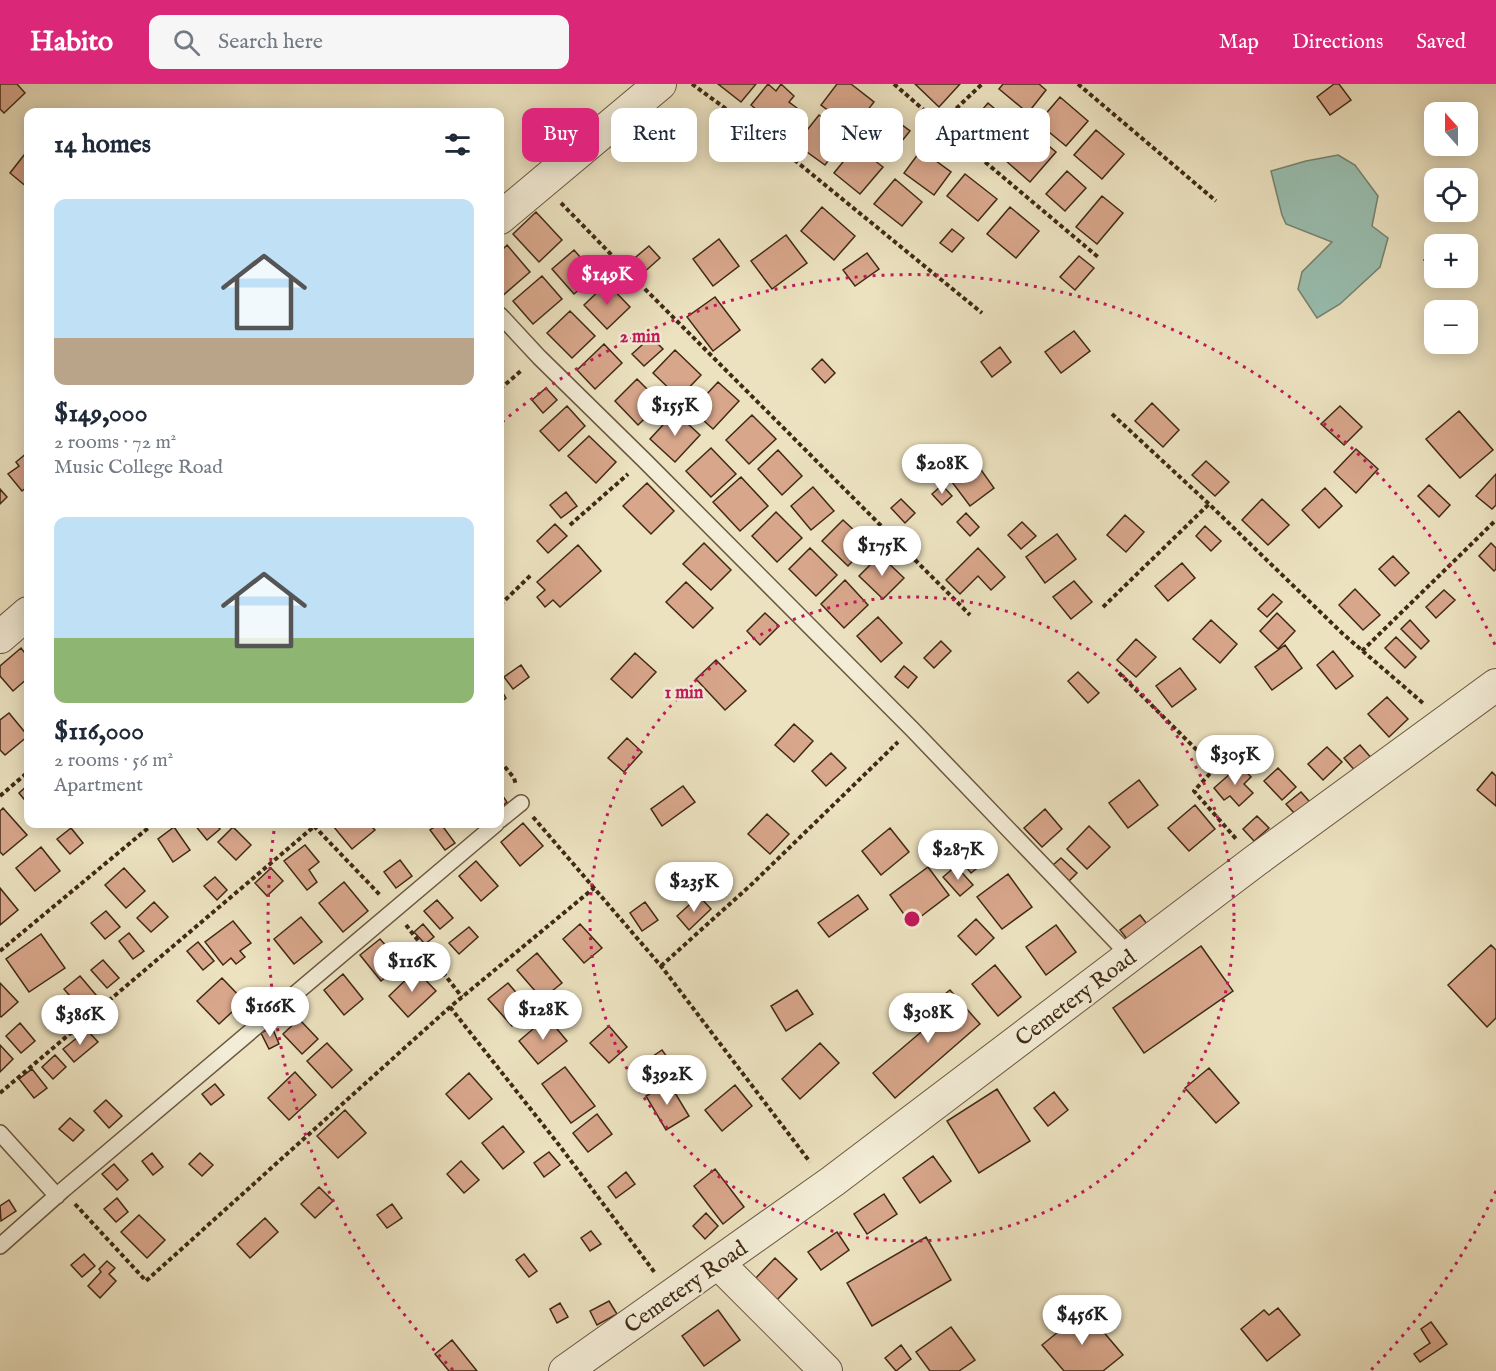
<!DOCTYPE html>
<html lang="en">
<head>
<meta charset="utf-8">
<style>
	body { margin:0; font-family:"IM FELL English",serif; background:#f6f6f7; color:#1f2937; height:100vh; display:flex; flex-direction:column; font-size:22px; white-space:nowrap }
	* { box-sizing:border-box; margin:0 }
	p { font-size:20px; color:#747a83 }
	.icon { flex:none; width:33px; height:33px; fill:none; stroke:currentColor; stroke-width:2; stroke-linecap:round; stroke-linejoin:round }
	.map { position:relative; flex:1; overflow:hidden }
	.side { position:absolute; left:24px; top:24px; width:480px; height:720px; display:flex; flex-direction:column; background:#fff; border-radius:12px; box-shadow:0 3px 15px #0003 }
	.side>* { flex:none }
	.hud { position:absolute; left:522px; top:24px; width:570px; height:54px; display:flex; gap:12px }
	.needle { width:39px; rotate:339deg }
	.tools { position:absolute; left:1424px; top:18px; display:grid; gap:12px }
	.tools a { display:grid; place-items:center; width:54px; height:54px; border-radius:12px; background:#fff; box-shadow:0 3px 15px #0003; font-size:30px }
	.price { position:absolute; translate:-50% -51px; padding:0 14px; border-radius:21px; background:#fff; color:#222; font-size:20px; line-height:39px; filter:drop-shadow(0 2px 3px #0008) }
	.price::after { content:''; position:absolute; left:50%; top:36px; width:18px; height:14px; margin-left:-9px; background:inherit; clip-path:polygon(0 0,100% 0,50% 100%) }
	.price.current { background:#db2777; color:#fff }
	ul { padding:0; list-style:none }
	li { display:grid; align-content:center; gap:12px; height:318px; padding:0 30px }
	li span { display:grid; place-items:center; height:186px; border-radius:12px; color:#555 }
	li>.icon { margin-inline-start:auto }
	span .icon { width:108px; height:108px; fill:#fffc; stroke-width:1 }
	li b { font-size:26px }
	h2 { display:flex; justify-content:space-between; align-items:center; height:72px; padding:0 30px; font-size:26px }
	.pill { padding:0 21px; border-radius:12px; background:#fff; box-shadow:0 3px 15px #0003; font-size:21px; line-height:54px }
	.pill.current { background:#db2777; color:#fff }
	header { display:flex; align-items:center; gap:36px; box-sizing:border-box; height:84px; padding:0 30px; background:#db2777; color:#fff }
	header strong { font-size:28px }
	nav { display:flex; gap:33px; margin-inline-start:auto; font-size:21px }
	.search { width:420px; height:54px; background:#f6f6f7; display:flex; align-items:center; gap:15px; box-sizing:border-box; padding:0 21px; border-radius:12px; color:#747a83; font-size:22px }
	.map>svg:first-child { display:block }
</style>
</head>
<body>
<header>
<strong>Habito</strong>
<div class="search"><svg class="icon" aria-label="search" viewBox="0 0 24 24"><circle cx="10" cy="10" r="6"/><path d="M15 15l6 6"/></svg>Search here</div>
<nav><a>Map</a><a>Directions</a><a>Saved</a></nav>
</header>
<div class="map">
<svg width="1496" height="1287" viewBox="0 0 1496 1287">
	<rect width="100%" height="100%" fill="#ece2c0"/>
	<filter id="stains"><feTurbulence type="fractalNoise" baseFrequency=".00333" numOctaves="4"/><feColorMatrix values="0 0 0 0 .2 0 0 0 0 .09 0 0 0 0 .02 0 0 0 .5 -.17"/></filter>
	<radialGradient id="worn" r=".72"><stop offset=".6" stop-color="#630" stop-opacity="0"/><stop offset="1" stop-color="#630" stop-opacity=".3"/></radialGradient>
	<path fill="#99beaf" stroke="#758371" stroke-width="1.5" d="M1338,71L1355,81L1378,112L1372,142L1388,154L1380,183L1340,220L1317,234L1298,205L1302,188L1332,158L1286,140L1282,131L1271,87L1306,77Z"/>
	<path fill="#d8a68b" stroke="#402a15" stroke-width="1.5" d="M0,0H17L25,9L4,29L0,25Z
		M718,0H756L741,18Z
		M768,0L776,7L781,0L794,12L789,18L797,24L779,45L751,21Z
		M837,0H851L874,18L853,45L821,21Z
		M915,0H960L939,23Z
		M1003,0H1039L1046,6L1028,29L999,5Z
		M1334,0H1339L1351,16L1330,31L1317,13Z
		M1060,13L1088,37L1066,62L1038,39Z
		M988,19L1014,41L996,62L970,40Z
		M881,25L910,47L889,73L860,51Z
		M819,31L847,52L825,81L796,60Z
		M1030,46L1056,68L1030,98L1005,76Z
		M1096,46L1124,70L1102,95L1074,71Z
		M856,62L883,83L860,110L834,89Z
		M28,66V104L10,89Z
		M921,66L951,88L934,111L904,89Z
		M1067,87L1086,104L1065,127L1046,110Z
		M965,90L997,115L978,137L947,112Z
		M895,95L922,118L902,142L874,120Z
		M1102,112L1123,129L1097,160L1076,143Z
		M822,123L855,152L834,176L801,147Z
		M1010,123L1039,147L1016,174L987,150Z
		M536,128L562,156L539,178L513,150Z
		M952,145L964,154L952,168L940,159Z
		M786,151L807,179L772,205L751,177Z
		M1445,154L1452,160H1439Z
		M719,155L739,182L713,202L693,175Z
		M507,161L530,188L500,214V168Z
		M649,162L660,174L642,190L631,177Z
		M574,166L596,191L574,210L552,185Z
		M1434,166V185L1424,176Z
		M867,169L879,185L855,202L843,186Z
		M1079,172L1094,184L1075,206L1060,193Z
		M542,192L562,215L533,240L513,217Z
		M607,199L630,223L607,245L584,221Z
		M715,213L740,246L713,267L687,233Z
		M570,227L595,252L572,274L547,249Z
		M1074,247L1090,267L1061,289L1045,268Z
		M651,253L663,265L644,282L632,270Z
		M604,260L622,279L595,305L577,286Z
		M1000,263L1011,278L992,293L981,278Z
		M675,266L701,291L679,314L653,289Z
		M822,275L835,289L825,299L812,285Z
		M637,295L661,319L638,341L615,317Z
		M718,298L739,317L713,345L692,326Z
		M546,304L557,316L543,329L532,316Z
		M1152,319L1179,346L1163,363L1135,337Z
		M567,322L585,342L559,367L540,347Z
		M1340,322L1362,343L1344,361L1321,340Z
		M1459,327L1493,366L1460,394L1426,355Z
		M675,328L700,351L675,378L650,355Z
		M752,331L776,355L749,380L726,356Z
		M589,352L616,378L596,399L568,372Z
		M711,364L736,390L711,413L686,387Z
		M1356,365L1378,385L1356,409L1334,388Z
		M778,366L802,392L782,411L758,385Z
		M28,368V402L22,407L8,390L19,382L16,378Z
		M974,376L994,404L970,422L949,394Z
		M1206,377L1229,398L1215,412L1192,391Z
		M1496,390V421L1492,425L1476,412Z
		M741,393L768,422L740,447L713,418Z
		M647,399L674,427L651,450L623,422Z
		M942,401L952,412L942,421L932,410Z
		M1429,401L1450,421L1439,433L1418,412Z
		M813,403L834,427L811,446L791,422Z
		M1325,404L1342,422L1319,444L1302,426Z
		M0,405L7,413L0,420Z
		M566,408L577,422L561,434L550,421Z
		M901,415L915,429L905,439L891,424Z
		M1262,415L1289,441L1268,461L1242,436Z
		M776,428L802,454L777,478L752,452Z
		M966,429L979,443L970,452L957,438Z
		M1125,431L1144,448L1126,468L1107,451Z
		M843,436L869,460L848,482L822,457Z
		M1022,438L1036,452L1021,465L1008,451Z
		M555,440L567,452L548,469L537,457Z
		M1205,442L1221,457L1211,467L1196,452Z
		M1057,450L1076,475L1045,499L1026,473Z
		M704,459L731,486L711,506L683,480Z
		M1491,459L1496,464V485L1494,487L1479,472Z
		M578,461L601,487L560,523L553,516L545,523L537,513L545,506L537,498Z
		M810,464L837,491L816,512L789,485Z
		M978,464L1005,493L991,506L978,492L960,510L946,496Z
		M880,471L904,494L883,515L859,492Z
		M1393,472L1409,489L1395,502L1379,485Z
		M1182,479L1195,494L1168,517L1155,502Z
		M845,496L868,521L844,544L821,520Z
		M1074,497L1092,518L1071,535L1053,513Z
		M686,498L713,524L693,544L666,518Z
		M1355,505L1380,531L1363,546L1339,521Z
		M1444,506L1455,516L1436,534L1426,523Z
		M1273,510L1282,518L1267,533L1258,525Z
		M765,529L779,542L760,561L747,547Z
		M1277,529L1295,547L1278,565L1260,547Z
		M878,533L902,559L881,578L857,552Z
		M1211,536L1237,560L1220,579L1193,555Z
		M1410,536L1429,557L1421,565L1401,545Z
		M1396,553L1416,573L1405,584L1385,564Z
		M1136,555L1156,573L1136,593L1117,576Z
		M941,557L951,567L934,584L924,574Z
		M1285,561L1302,584L1272,606L1255,583Z
		M21,564L28,573V594L13,607L0,592V582Z
		M1333,567L1353,592L1336,605L1317,581Z
		M635,569L656,588L632,614L611,595Z
		M716,576L746,607L725,626L696,595Z
		M521,581L529,593L513,605L504,593Z
		M904,582L917,593L908,604L895,593Z
		M1180,584L1196,605L1172,623L1156,602Z
		M1078,588L1099,609L1088,619L1068,597Z
		M500,604L506,614L500,619Z
		M1387,613L1408,635L1389,653L1368,630Z
		M9,629L28,652L5,671L0,666V636Z
		M794,640L813,657L794,678L775,661Z
		M627,654L642,668L624,688L608,674Z
		M1360,661L1373,676L1357,689L1344,674Z
		M1327,663L1342,678L1323,696L1308,680Z
		M831,669L846,684L826,702L812,687Z
		M1240,681L1251,693L1244,700L1253,709L1239,722L1230,712L1224,716L1214,704Z
		M1278,684L1296,703L1282,716L1264,697Z
		M1492,688L1496,692V722L1477,706Z
		M1139,696L1158,721L1128,744L1109,719Z
		M28,701V720L19,709Z
		M683,702L695,718L662,742L651,725Z
		M500,708L507,718L500,724Z
		M1301,708L1316,725L1302,738L1286,720Z
		M1195,721L1215,745L1189,767L1168,744Z
		M3,724L27,751L3,771L0,768V727Z
		M1045,725L1062,745L1042,763L1024,744Z
		M767,730L789,750L770,770L748,750Z
		M1257,732L1269,744L1254,757L1243,745Z
		M523,739L543,762L520,782L501,758Z
		M194,740H214L220,745L207,756Z
		M336,740H369L375,746L352,765L333,742Z
		M439,740H441L455,759L445,766L430,746Z
		M1089,742L1110,763L1087,785L1067,765Z
		M174,743L190,766L173,778L158,755Z
		M233,743L251,761L236,776L218,758Z
		M71,744L83,759L70,770L57,755Z
		M890,744L909,768L881,791L862,767Z
		M967,752L986,777L971,789L951,765Z
		M305,761L319,778L309,786L317,798L307,806L284,777Z
		M41,763L60,787L35,807L16,784Z
		M1061,774L1077,789L1069,797L1053,781Z
		M400,776L412,792L396,804L384,788Z
		M476,777L498,802L481,817L459,792Z
		M956,782L973,801L960,812L943,793Z
		M928,783L949,811L911,840L890,811Z
		M124,784L145,807L126,824L105,801Z
		M271,784L283,797L267,812L255,799Z
		M1008,790L1032,823L1002,845L977,813Z
		M215,793L227,806L217,816L204,802Z
		M344,798L368,827L343,848L319,819Z
		M0,804L18,826L0,841Z
		M858,811L868,825L829,853L818,839Z
		M699,812L711,825L689,846L677,832Z
		M437,816L453,834L440,845L424,827Z
		M154,818L168,833L151,848L137,834Z
		M645,818L658,836L642,847L630,829Z
		M106,827L120,843L105,855L91,839Z
		M1140,831L1151,845L1131,860L1120,846Z
		M301,833L322,858L294,880L274,855Z
		M976,835L994,854L976,871L958,852Z
		M233,837L251,859L240,867L245,873L236,880L231,874L223,881L205,858Z
		M423,840L434,853L425,860L414,848Z
		M580,840L602,864L584,879L563,855Z
		M1056,841L1076,868L1046,891L1026,863Z
		M469,843L478,853L459,870L449,859Z
		M129,849L144,867L133,875L119,857Z
		M41,850L65,884L29,908L6,875Z
		M380,855L402,880L381,897L360,871Z
		M198,858L214,877L203,886L187,867Z
		M1491,861L1496,866V934L1487,943L1448,901Z
		M1201,862L1233,907L1144,969L1113,924Z
		M537,869L562,899L542,915L517,886Z
		M103,876L119,894L107,904L91,886Z
		M995,881L1021,913L998,932L972,900Z
		M416,886L436,907L408,933L389,912Z
		M343,890L363,915L344,931L324,906Z
		M80,892L96,911L80,924L64,905Z
		M222,894L244,917L219,940L197,917Z
		M0,899L18,918L1,933L0,932Z
		M508,899L531,926L512,942L488,915Z
		M797,906L813,930L786,947L771,922Z
		M950,906L980,940L895,1014L873,989L934,937L925,926Z
		M547,933L567,957L538,980L519,957Z
		M299,935L318,955L302,970L283,950Z
		M20,939L35,957L21,969L6,952Z
		M609,942L627,963L609,979L590,959Z
		M272,943L279,960L269,965L261,949Z
		M87,946L98,958L74,978L63,965Z
		M327,959L352,986L332,1004L307,977Z
		M820,959L839,979L800,1015L782,995Z
		M0,961L13,975L0,988Z
		M662,966L675,984L656,997L643,979Z
		M55,971L66,983L53,995L42,983Z
		M565,983L595,1022L571,1039L542,1000Z
		M1209,984L1239,1019L1216,1039L1185,1004Z
		M32,985L47,1004L34,1014L19,995Z
		M295,988L316,1011L289,1036L268,1014Z
		M469,989L492,1015L469,1035L446,1010Z
		M669,999L689,1032L666,1046L646,1012Z
		M215,1000L224,1011L211,1021L202,1010Z
		M735,1001L752,1022L722,1047L705,1026Z
		M997,1005L1030,1057L979,1089L947,1037Z
		M1054,1008L1068,1026L1048,1042L1034,1024Z
		M106,1016L122,1032L109,1044L94,1027Z
		M345,1026L366,1049L338,1074L317,1052Z
		M597,1030L612,1050L588,1068L573,1049Z
		M70,1034L84,1046L73,1057L59,1045Z
		M503,1042L524,1068L503,1085L482,1059Z
		M549,1068L560,1081L544,1093L534,1079Z
		M152,1069L163,1083L153,1091L142,1077Z
		M200,1069L213,1081L202,1092L189,1080Z
		M933,1072L951,1097L920,1119L903,1094Z
		M461,1077L479,1096L464,1109L447,1090Z
		M114,1080L128,1096L117,1106L102,1090Z
		M715,1085L744,1123L723,1140L694,1102Z
		M626,1088L635,1100L616,1114L608,1103Z
		M319,1103L333,1117L315,1134L301,1120Z
		M884,1110L897,1130L867,1150L854,1130Z
		M117,1114L128,1128L116,1138L104,1125Z
		M9,1116L16,1127L1,1137L0,1122Z
		M392,1120L402,1134L387,1144L377,1131Z
		M706,1129L718,1142L705,1155L693,1142Z
		M139,1131L165,1156L147,1174L121,1148Z
		M265,1134L278,1148L250,1174L237,1160Z
		M591,1147L601,1160L590,1167L581,1154Z
		M837,1148L849,1166L821,1186L808,1168Z
		M926,1153L951,1196L872,1242L847,1199Z
		M84,1170L95,1182L82,1193L71,1181Z
		M524,1170L537,1187L529,1193L516,1176Z
		M775,1174L797,1195L775,1218L753,1197Z
		M107,1177L115,1184L109,1190L116,1197L100,1214L88,1202L101,1188L99,1185Z
		M609,1217L617,1230L597,1241L590,1227Z
		M560,1219L568,1233L557,1239L550,1225Z
		M1278,1224L1300,1251L1267,1277L1241,1245L1264,1226L1269,1231Z
		M718,1226L740,1256L704,1282L682,1252Z
		M1085,1226L1123,1271L1103,1287H1064L1042,1261Z
		M1431,1238L1447,1260L1420,1278L1414,1270L1430,1259L1421,1245Z
		M951,1243L975,1276L959,1287H930L916,1268Z
		M452,1256L477,1287H449L435,1270Z
		M901,1261L911,1275L896,1287L885,1274Z"/>
	<g fill="none" stroke-linecap="round" stroke-linejoin="round">
		<defs>
			<path id="service" d="M500,231L539,273L644,376L912,645L1130,872
				M500,736L521,719
				M0,1049L57,1112
				M0,1162L63,1106L496,740"/>
			<path id="minor" d="M500,134L660,0
				M0,553L28,529
				M718,1179L826,1287
				M565,1287L833,1097L1255,777L1496,601"/>
		</defs>
		<use href="#service" stroke="#6b5840" stroke-width="18"/>
		<use href="#minor" stroke="#6b5840" stroke-width="34"/>
		<path stroke="#402a15" stroke-width="4" stroke-dasharray="4.5 3" stroke-linecap="butt" d="M692,0L781,65L982,229
			M894,0L940,40L1098,173
			M1078,0L1216,117
			M940,40L982,0
			M561,119L634,194L970,531
			M500,305L522,286
			M1112,330L1209,420L1343,550L1424,620
			M570,441L628,390
			M500,521L532,490
			M1103,523L1209,420
			M1362,567L1496,436
			M1119,589L1215,684L1194,707L1237,756
			M500,677L514,694L516,701
			M0,712L28,688
			M533,733L661,882L810,1078
			M314,742L380,811
			M406,841L462,913
			M0,867L153,740
			M661,882L753,799L898,658
			M450,923L559,1061L655,1189
			M0,1009L317,740
			M75,1120L146,1197L450,923L594,804"/>
		<use href="#service" stroke="#f3ecd6" stroke-width="15"/>
		<use href="#minor" stroke="#f3ecd6" stroke-width="32"/>
	</g>
	<g fill="none" stroke="#c2185b" stroke-width="3" stroke-dasharray="3 6">
		<circle cx="912" cy="835" r="322"/>
		<path d="M1496 1107A644 644 0 0 1 1371 1286M453 1286A644 644 0 0 1 275 740M502 338A644 644 0 0 1 1496 563"/>
	</g>
	<g text-anchor="middle" stroke-width="5" stroke-linejoin="round" paint-order="stroke">
		<g font-size="22" fill="#402a15" stroke="#f3ecd6">
			<text transform="translate(1075 913) rotate(-37)" y="8">Cemetery Road</text>
			<text transform="translate(685 1202) rotate(-35)" y="8">Cemetery Road</text>
		</g>
	</g>
	<circle cx="912" cy="835" r="9" fill="#c2185b" stroke="#f3ecd6" stroke-width="3"/>
	<g font-size="18" text-anchor="middle" font-weight="bold" fill="#c2185b" stroke="#f3ecd6" stroke-width="5" stroke-linejoin="round" paint-order="stroke">
		<text x="640" y="258">2 min</text>
		<text x="684" y="614">1 min</text>
	</g>
	<rect width="100%" height="100%" filter="url(#stains)"/>
	<rect width="100%" height="100%" fill="url(#worn)"/>
</svg>
<div class="tools">
<a><svg class="needle" viewBox="-14 -14 28 28"><path d="M0-13l5 13h-10z" fill="#e53935"/><path d="M0 13l5-13h-10z" fill="#747a83"/></svg></a>
<a><svg class="icon" aria-label="locate" viewBox="0 0 24 24"><circle cx="12" cy="12" r="6"/><path d="M12 2v4M12 18v4M2 12h4M18 12h4"/></svg></a>
<a>+</a>
<a>−</a>
</div>
<b class="price current" style="left:607px;top:222px">$149K</b>
<b class="price" style="left:675px;top:353px">$155K</b>
<b class="price" style="left:942px;top:411px">$208K</b>
<b class="price" style="left:882px;top:493px">$175K</b>
<b class="price" style="left:1235px;top:702px">$305K</b>
<b class="price" style="left:958px;top:797px">$287K</b>
<b class="price" style="left:694px;top:829px">$235K</b>
<b class="price" style="left:412px;top:909px">$116K</b>
<b class="price" style="left:270px;top:954px">$166K</b>
<b class="price" style="left:543px;top:957px">$128K</b>
<b class="price" style="left:928px;top:960px">$308K</b>
<b class="price" style="left:80px;top:962px">$386K</b>
<b class="price" style="left:667px;top:1022px">$392K</b>
<b class="price" style="left:1082px;top:1262px">$456K</b>
<div class="hud">
<a class="pill current">Buy</a>
<a class="pill">Rent</a>
<a class="pill">Filters</a>
<a class="pill">New</a>
<a class="pill">Apartment</a>
</div>
<section class="side">
<h2>14 homes<svg class="icon" aria-label="filters" viewBox="0 0 24 24"><path d="M4 7h16M4 17h16"/><circle cx="9" cy="7" r="2"/><circle cx="15" cy="17" r="2"/></svg></h2>
<ul>
<li><span style="background:linear-gradient(#bfe0f5 75%,#b9a48a 0)"><svg class="icon" aria-label="home" viewBox="0 0 24 24"><path d="M3 11l9-7 9 7M6 9v11h12V9"/></svg></span><div><b>$149,000</b><p>2 rooms · 72 m²</p><p>Music College Road</p></div></li>
<li><span style="background:linear-gradient(#bfe0f5 65%,#8fb573 0)"><svg class="icon" aria-label="home" viewBox="0 0 24 24"><path d="M3 11l9-7 9 7M6 9v11h12V9"/></svg></span><div><b>$116,000</b><p>2 rooms · 56 m²</p><p>Apartment</p></div></li>
</ul>
</section>
</div>
</body>
</html>
